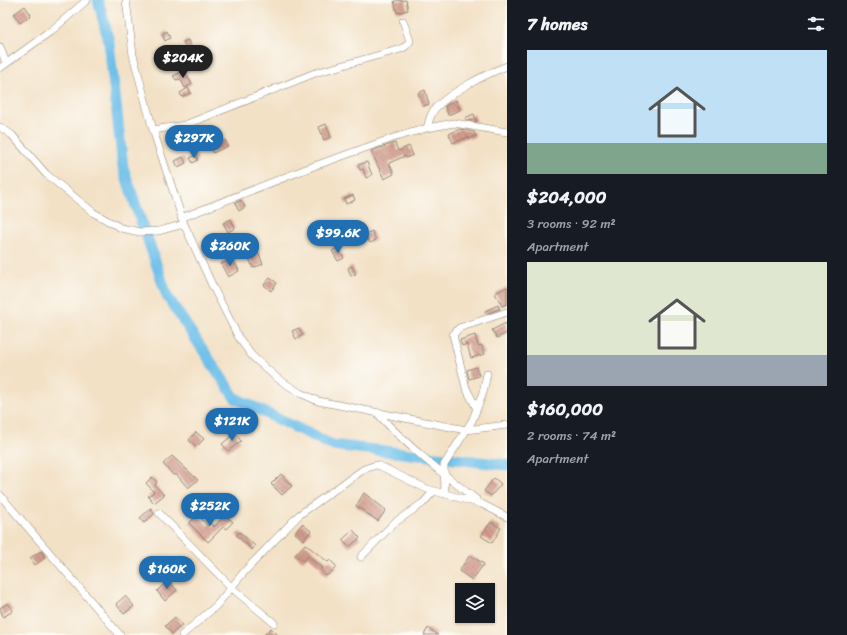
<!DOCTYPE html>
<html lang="en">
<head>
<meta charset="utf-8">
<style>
	body { margin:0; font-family:Sriracha,sans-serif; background:#20242c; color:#f1f3f6; height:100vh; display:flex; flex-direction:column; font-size:15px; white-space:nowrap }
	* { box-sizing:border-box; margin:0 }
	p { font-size:13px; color:#9ea1a6 }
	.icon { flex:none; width:22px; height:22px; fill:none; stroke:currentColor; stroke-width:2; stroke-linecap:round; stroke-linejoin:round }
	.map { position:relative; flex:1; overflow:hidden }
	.sheet { display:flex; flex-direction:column; background:#171b24; width:340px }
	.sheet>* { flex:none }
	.tools { position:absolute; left:455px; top:583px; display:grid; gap:8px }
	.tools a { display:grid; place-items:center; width:40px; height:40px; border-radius:0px; background:#171b24; box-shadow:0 1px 3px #0004; font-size:20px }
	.price { position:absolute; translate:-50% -34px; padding:0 9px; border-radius:14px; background:#1f6fb2; color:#fff; font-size:13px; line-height:26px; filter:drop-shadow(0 1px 2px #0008) }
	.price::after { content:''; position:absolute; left:50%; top:24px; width:12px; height:9px; margin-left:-6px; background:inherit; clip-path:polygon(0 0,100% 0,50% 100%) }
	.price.current { background:#222; color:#fff }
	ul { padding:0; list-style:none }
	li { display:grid; align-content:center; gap:8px; height:212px; padding:0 20px }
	li span { display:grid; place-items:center; height:124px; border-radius:0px; color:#555 }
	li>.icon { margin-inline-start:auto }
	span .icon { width:72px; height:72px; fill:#fffc; stroke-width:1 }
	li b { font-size:17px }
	h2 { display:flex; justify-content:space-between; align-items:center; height:48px; padding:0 20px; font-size:17px }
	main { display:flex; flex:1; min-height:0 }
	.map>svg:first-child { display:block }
</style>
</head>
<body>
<main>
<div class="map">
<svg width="507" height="635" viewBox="0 0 507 635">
	<defs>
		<pattern id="building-back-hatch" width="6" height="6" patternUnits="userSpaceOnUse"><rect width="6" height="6" fill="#d39b8c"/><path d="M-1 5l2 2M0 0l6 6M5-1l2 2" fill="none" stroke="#ab7f73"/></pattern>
	</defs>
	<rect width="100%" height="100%" fill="#fdfcf7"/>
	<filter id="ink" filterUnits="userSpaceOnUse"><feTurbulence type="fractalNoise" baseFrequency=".025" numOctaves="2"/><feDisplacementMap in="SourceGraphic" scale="8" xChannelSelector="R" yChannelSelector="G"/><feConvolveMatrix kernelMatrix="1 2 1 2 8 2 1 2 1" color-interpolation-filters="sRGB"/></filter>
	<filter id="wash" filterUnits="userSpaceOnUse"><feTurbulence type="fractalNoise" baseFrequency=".012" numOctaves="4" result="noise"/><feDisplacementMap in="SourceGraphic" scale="16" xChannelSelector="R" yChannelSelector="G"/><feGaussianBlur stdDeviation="0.9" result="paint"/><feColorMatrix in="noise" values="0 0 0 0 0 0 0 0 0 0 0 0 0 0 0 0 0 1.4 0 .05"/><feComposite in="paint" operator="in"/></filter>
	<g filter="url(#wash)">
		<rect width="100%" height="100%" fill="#f3e1c6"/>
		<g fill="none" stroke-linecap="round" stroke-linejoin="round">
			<path stroke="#6ebfe9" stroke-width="11" d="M98,0L109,42L123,167L143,227
				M147,237L167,296L235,398L332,445L507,465"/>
		</g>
		<g id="blocks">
			<path fill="url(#building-back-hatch)" d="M406,0L408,10L397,13L394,1Z
				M25,6L31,15L20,23L14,14Z
				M167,31L170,38L165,41L162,34Z
				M188,40L191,48L187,50L183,42Z
				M184,71L192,84L185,88L181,80L179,79L176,80L173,76Z
				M188,88L191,93L182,97L180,93Z
				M425,90L429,104L423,106L418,93Z
				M456,100L460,110L448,115L445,106Z
				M474,114L477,122L466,120L465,118Z
				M326,124L331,137L324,140L319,127Z
				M460,129L474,132L476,136L469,139L468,137L453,143L449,134Z
				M225,140L228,146L213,153L210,146Z
				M395,143L398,151L409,146L413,155L406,158L405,156L389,163L394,174L384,179L371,151Z
				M196,155L198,160L193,163L190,158Z
				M183,157L186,163L178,167L175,161Z
				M367,162L372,175L366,178L363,169L360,170L358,165Z
				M353,195L355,200L346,204L344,199Z
				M241,200L245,207L239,211L235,203Z
				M231,219L235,228L228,232L223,223Z
				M372,231L376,240L370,243L368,239L362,242L359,237Z
				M238,238L242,245L235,249L232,242Z
				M338,248L344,258L338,261L332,251Z
				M258,252L263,264L253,268L248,256Z
				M233,258L239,271L228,277L221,264Z
				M352,266L356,274L351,276L348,268Z
				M270,278L277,283L271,291L264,285Z
				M507,287V304L502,306L495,293Z
				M498,305L500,309L486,314L485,311Z
				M506,323L507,333L497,338L492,330Z
				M299,328L303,335L296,339L292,331Z
				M475,335L478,346L481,345L485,354L471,358L467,344L462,346L460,340Z
				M476,367L479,376L469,379L467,370Z
				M196,432L204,439L196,447L189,440Z
				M235,433L241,441L228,451L222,444Z
				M172,456L198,480L188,488L176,474L174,476L163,464Z
				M281,474L292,486L282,495L271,484Z
				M152,477L157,482L155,485L164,495L154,503L148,496L154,492L146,483Z
				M494,478L501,484L491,496L484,491Z
				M364,493L386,510L378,521L356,506Z
				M151,508L154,514L144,523L140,518Z
				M198,515L208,526L210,523L214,527L225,515L233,522L226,529L223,527L208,542L189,523Z
				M491,522L501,528L492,543L481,536Z
				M302,524L311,531L304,540L295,533Z
				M353,530L360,538L349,547L342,540Z
				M240,532L255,546L252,550L236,535Z
				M305,544L328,562L330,560L337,567L326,576L320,569L322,568L308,556L303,561L295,555Z
				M41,551L45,558L35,565L30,558Z
				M470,555L484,564L472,580L459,571Z
				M168,580L177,590L165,601L157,591Z
				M125,596L134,606L124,614L116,604Z
				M8,603L13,611L3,617L0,608Z
				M175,617L182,625L172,634L165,626Z
				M271,628L278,635H264Z
				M428,628L438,635H424Z"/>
		</g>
	</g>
	<g filter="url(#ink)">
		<use href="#blocks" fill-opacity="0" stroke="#8f8678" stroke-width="1"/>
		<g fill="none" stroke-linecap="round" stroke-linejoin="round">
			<defs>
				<path id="street" d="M126,0L133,55L153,130L184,224L213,287L239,338L252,356L277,378L300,393L318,401L466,430L507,425
					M0,47L6,63
					M0,68L51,31L87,0
					M0,127L12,135L46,174L94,213L121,228L140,232L159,231L184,224
					M427,128C429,122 430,115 434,110C448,93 486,74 507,66
					M153,130L185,125L315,73L401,49L406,46L410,41L403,21
					M181,218L306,169L393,138L427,128L454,123L507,132
					M477,409L466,388L453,335L459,328L507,312
					M378,414C407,446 443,474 477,500
					M445,494L444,465L472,421L483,393L487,374
					M0,495L120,635
					M159,513L232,588L274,623
					M361,557L394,523L423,503L434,491
					M182,635L216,606L244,572L299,515L364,469L376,465L380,466L427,489L482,504L507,517"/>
			</defs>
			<use href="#street" stroke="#8f8678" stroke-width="8"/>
			<use href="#street" stroke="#fff" stroke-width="7"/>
		</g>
	</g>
</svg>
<div class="tools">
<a><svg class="icon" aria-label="layers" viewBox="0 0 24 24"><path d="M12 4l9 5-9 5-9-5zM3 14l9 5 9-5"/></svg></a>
</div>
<b class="price current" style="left:183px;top:79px">$204K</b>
<b class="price" style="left:194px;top:159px">$297K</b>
<b class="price" style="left:338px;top:254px">$99.6K</b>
<b class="price" style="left:230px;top:267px">$260K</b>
<b class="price" style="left:232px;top:442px">$121K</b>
<b class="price" style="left:210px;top:527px">$252K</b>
<b class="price" style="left:167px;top:590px">$160K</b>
</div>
<section class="sheet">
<h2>7 homes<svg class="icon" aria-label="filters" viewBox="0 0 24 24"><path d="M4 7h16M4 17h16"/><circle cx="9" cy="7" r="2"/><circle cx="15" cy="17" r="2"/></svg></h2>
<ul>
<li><span style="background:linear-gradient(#bfe0f5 75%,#7fa58c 0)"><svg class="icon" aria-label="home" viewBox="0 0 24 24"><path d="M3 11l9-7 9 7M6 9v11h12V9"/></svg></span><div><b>$204,000</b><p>3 rooms · 92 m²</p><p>Apartment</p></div></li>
<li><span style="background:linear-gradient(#dfe7d0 75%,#9aa5b1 0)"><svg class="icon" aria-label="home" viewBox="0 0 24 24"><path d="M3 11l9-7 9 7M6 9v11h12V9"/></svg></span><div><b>$160,000</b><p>2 rooms · 74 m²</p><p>Apartment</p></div></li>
</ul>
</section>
</main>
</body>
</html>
